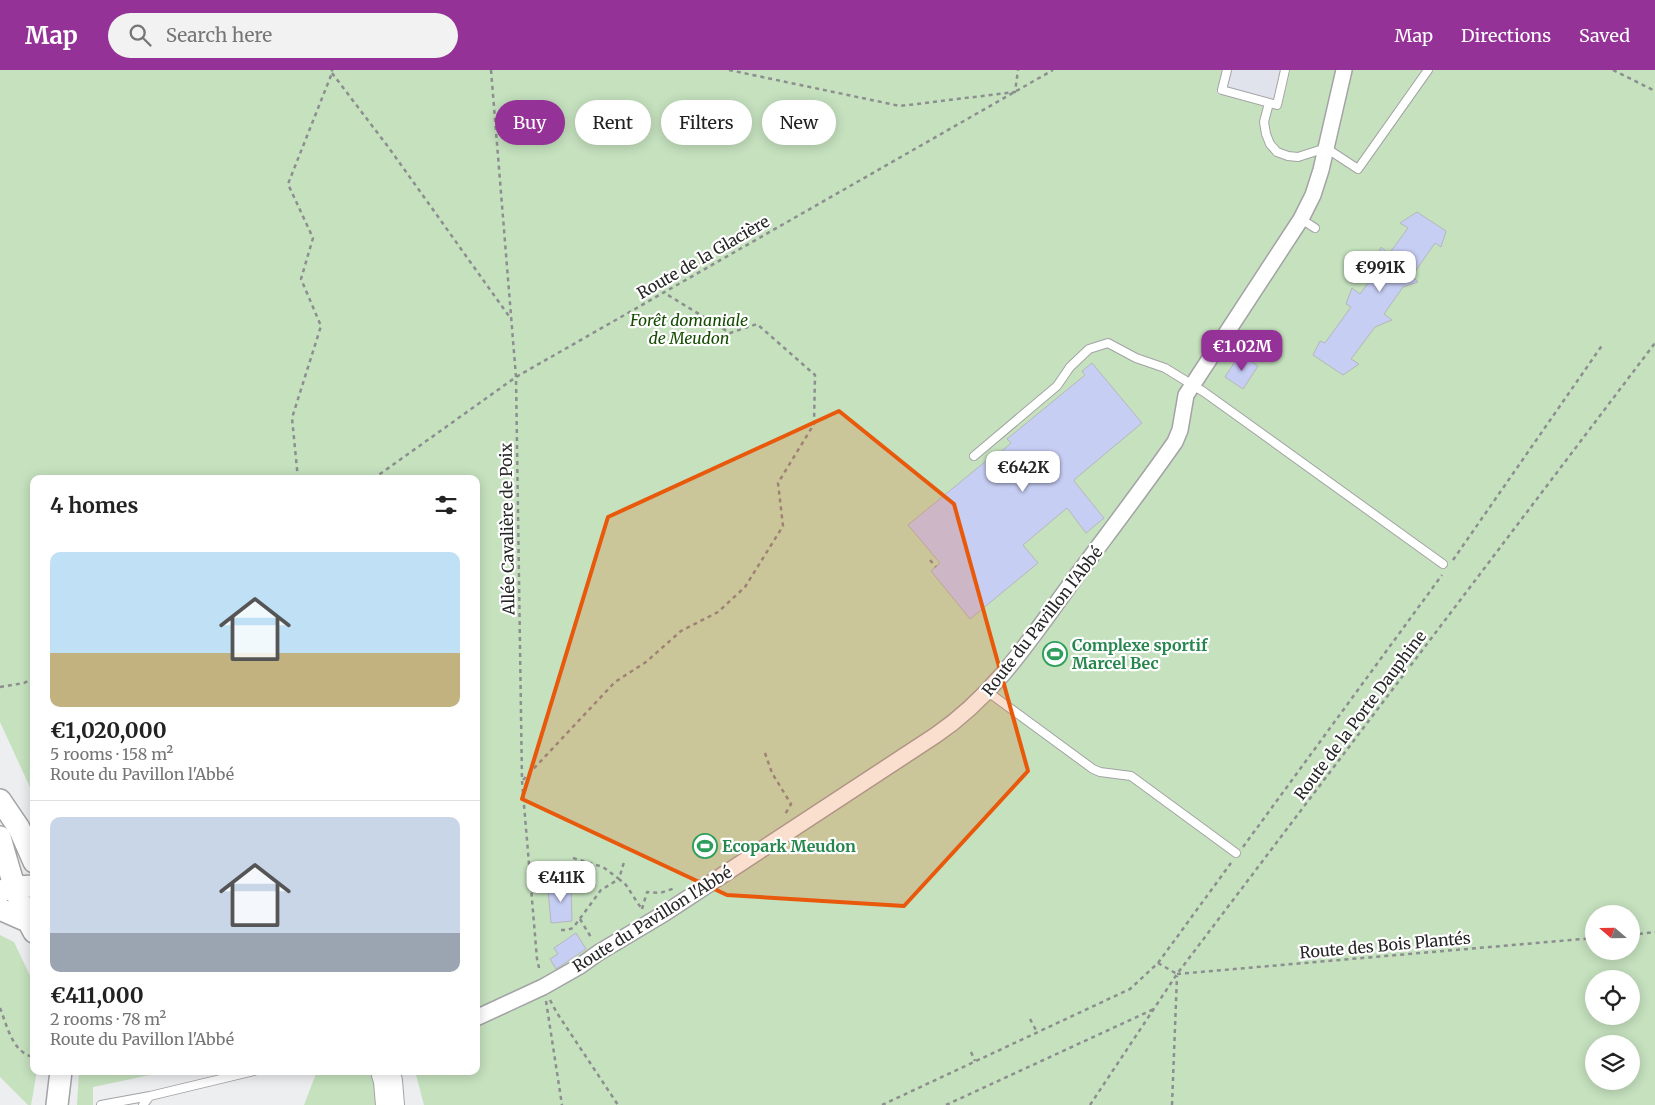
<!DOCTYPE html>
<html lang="en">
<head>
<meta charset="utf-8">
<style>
	body { margin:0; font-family:Merriweather,serif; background:#f2f2f2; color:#222; height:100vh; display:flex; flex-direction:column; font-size:19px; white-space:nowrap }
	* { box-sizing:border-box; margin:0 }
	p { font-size:16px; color:#767676 }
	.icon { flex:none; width:28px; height:28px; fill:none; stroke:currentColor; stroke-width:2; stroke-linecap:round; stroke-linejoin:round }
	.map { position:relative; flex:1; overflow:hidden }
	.side { position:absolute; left:30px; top:405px; width:450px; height:600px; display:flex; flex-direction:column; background:#fff; border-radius:10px; box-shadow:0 2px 12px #0003 }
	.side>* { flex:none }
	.banner { position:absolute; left:495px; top:30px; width:475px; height:45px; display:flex; gap:10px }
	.needle { width:32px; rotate:290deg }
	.controls { position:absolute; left:1585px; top:835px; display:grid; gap:10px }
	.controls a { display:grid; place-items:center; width:55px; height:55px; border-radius:50%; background:#fff; box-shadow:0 2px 12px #0003; font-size:25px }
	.price { position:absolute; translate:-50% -42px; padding:0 11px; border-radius:10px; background:#fff; color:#222; font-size:16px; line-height:32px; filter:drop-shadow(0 1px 2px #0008) }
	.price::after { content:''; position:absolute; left:50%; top:30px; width:15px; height:11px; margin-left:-8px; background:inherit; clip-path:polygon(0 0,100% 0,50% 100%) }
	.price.current { background:#953298; color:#fff }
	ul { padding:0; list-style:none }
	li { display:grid; align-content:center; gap:10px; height:265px; padding:0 20px }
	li+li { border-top:1px solid #e0e0e0 }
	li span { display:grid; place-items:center; height:155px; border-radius:10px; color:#555 }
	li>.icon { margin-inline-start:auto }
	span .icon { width:90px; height:90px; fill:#fffc; stroke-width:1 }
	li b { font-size:21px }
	h2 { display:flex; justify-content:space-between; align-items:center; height:60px; padding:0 20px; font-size:21px }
	.tag { padding:0 18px; border-radius:22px; background:#fff; box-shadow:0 2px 12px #0003; font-size:18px; line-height:45px }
	.tag.current { background:#953298; color:#fff }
	header { display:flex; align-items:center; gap:30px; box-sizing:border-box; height:70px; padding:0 25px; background:#953298; color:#fff }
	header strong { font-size:24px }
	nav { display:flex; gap:28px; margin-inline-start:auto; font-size:18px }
	.search { width:350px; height:45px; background:#f2f2f2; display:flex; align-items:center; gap:12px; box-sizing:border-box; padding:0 18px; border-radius:28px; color:#767676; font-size:19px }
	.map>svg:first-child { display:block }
</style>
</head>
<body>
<header>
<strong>Map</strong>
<div class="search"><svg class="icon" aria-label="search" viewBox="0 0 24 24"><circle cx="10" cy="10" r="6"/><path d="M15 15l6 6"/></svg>Search here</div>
<nav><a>Map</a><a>Directions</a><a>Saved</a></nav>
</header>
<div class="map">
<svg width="1655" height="1035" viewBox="0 0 1655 1035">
	<rect width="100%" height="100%" fill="#edeef0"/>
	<path fill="#e1e3ec" d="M1222,0H1290L1280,39L1216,23Z"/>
	<path fill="#c5e1be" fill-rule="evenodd" d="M0,0H1222L1217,23L1280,39L1290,0H1655V1035H424L415,1001H476V409H34V726L0,652ZM1594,844H1631V881H1594ZM1594,909H1631V946H1594ZM1594,974H1631V1011H1594Z
		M0,865L14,872L34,914V1001H37L31,1035H28L0,1007Z
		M79,1001H169L93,1017V1035H77Z
		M317,1001H378L379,1035H304Z"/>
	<path fill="#c7cef4" stroke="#b6b7b8" d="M1417,142L1446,161L1441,177L1435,173L1412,206L1418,212L1403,217L1384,244L1392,250L1375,257L1351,289L1359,294L1343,305L1313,285L1320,271L1325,273L1351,237L1346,234L1352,218L1360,224L1381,196L1376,192L1381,177L1389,184L1408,158L1400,153Z
		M1240,284L1258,296L1243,319L1225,307Z
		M1092,293L1142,353L1075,409L1074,411L1104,448L1086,463L1067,438L1023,475L1038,493L970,549L931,501L940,493L908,455L986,391L988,393L1011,373L1007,369L1085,305L1082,301Z
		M571,814L572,851L551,853L548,820L553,819V815Z
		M576,863L586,879L556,899L550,889L558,884L554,878Z"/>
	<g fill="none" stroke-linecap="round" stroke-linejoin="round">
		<defs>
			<path id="lane" d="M1227,0L1222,20L1277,35L1285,0
				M1269,33L1264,52L1266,64L1270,74L1277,82L1288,86L1298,87L1326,78L1358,99L1428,0
				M1301,149L1315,158
				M974,386L1057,316L1070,297L1089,279L1108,273L1136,288L1165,298L1204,322L1443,494
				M988,622L1093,699L1100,702L1131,706L1236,783
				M101,1035L150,1026
				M143,1035L150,1026L254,1001"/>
			<path id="street" d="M476,948L543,917L580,896L598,883L665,843L936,665C992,627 1028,573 1067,519C1103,470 1140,422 1175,372L1180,360L1186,325L1301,149L1313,125L1321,100L1344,0"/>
			<path id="secondary" d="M0,730L19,758L34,792
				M0,767C8,796 19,837 34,862
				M0,821L16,817L34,816
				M0,839L27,851
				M57,1035L61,1001"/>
			<path id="highway" d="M385,1001L388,1011L390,1035"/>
		</defs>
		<use href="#lane" stroke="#a3a3a5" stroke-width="10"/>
		<use href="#street" stroke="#a3a3a5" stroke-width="18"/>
		<use href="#secondary" stroke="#a3a3a5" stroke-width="24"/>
		<use href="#highway" stroke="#a3a3a5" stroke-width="30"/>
		<path stroke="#8d8e90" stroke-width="2.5" stroke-dasharray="4 4" stroke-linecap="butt" d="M491,0L516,307L522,711L537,889L540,902
			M729,0L900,36L1015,22L1018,0
			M1613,0L1655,21
			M332,3L389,78L511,249
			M298,409L292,348L321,256L301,209L313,168L288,114L332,3V0
			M373,409L516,307L1053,0
			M930,490L936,497
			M1453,490L1603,274
			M0,617L24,613L34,608
			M765,683L772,703L791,734L784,746
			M523,710L615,612L646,592L681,561L718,542L745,517L783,456L778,413L814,354L815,305L757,254L730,263L663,222
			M1243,777L1442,505
			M573,788L603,797L619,809L624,792
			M642,839L647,822L660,823L675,818
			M580,849L592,869
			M561,860H567L573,858L601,820L619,809L626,815L641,838
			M1631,865L1655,862
			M1158,893L1231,793
			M1177,904L1594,868
			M550,930L557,943L618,1035
			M546,931L562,1035
			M0,938C7,955 12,983 34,987
			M1030,949L1037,962
			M971,982L975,991
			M882,1035L1130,919L1158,893L1177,904
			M946,1035L1154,939
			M1090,1035L1177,904L1655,273
			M1172,1035L1177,906"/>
		<use href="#lane" stroke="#fff" stroke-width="8"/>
		<use href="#street" stroke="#fff" stroke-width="15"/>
		<use href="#secondary" stroke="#fff" stroke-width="21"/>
		<use href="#highway" stroke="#fff" stroke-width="28"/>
	</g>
	<path fill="#e8590c" fill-opacity="0.2" stroke="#e8590c" stroke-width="4" stroke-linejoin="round" d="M839,341L954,434L1028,701L904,836L727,825L522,729L608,447Z"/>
	<defs>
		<symbol id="stadium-ring" viewBox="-11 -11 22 22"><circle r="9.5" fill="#fff" stroke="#2e9e5b" stroke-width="1.5"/><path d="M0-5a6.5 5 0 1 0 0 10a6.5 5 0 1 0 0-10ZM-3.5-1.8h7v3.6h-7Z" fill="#2e9e5b"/></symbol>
	</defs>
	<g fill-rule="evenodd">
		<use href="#stadium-ring" x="1041" y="570" width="28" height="28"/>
		<use href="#stadium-ring" x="691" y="762" width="28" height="28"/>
	</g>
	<g text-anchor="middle" stroke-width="4.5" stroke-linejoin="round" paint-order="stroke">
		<g font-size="16" fill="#262627" stroke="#fff">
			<text transform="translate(703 187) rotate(-30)" y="6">Route de la Glacière</text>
			<text transform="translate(507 459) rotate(-91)" y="6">Allée Cavalière de Poix</text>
			<text transform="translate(1042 551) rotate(-52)" y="6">Route du Pavillon l'Abbé</text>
			<text transform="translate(1360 645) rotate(-53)" y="6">Route de la Porte Dauphine</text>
			<text transform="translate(652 849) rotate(-32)" y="6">Route du Pavillon l'Abbé</text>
			<text transform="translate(1385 875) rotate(-5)" y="6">Route des Bois Plantés</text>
		</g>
		<g font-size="16" font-style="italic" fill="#144c00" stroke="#fff">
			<text x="689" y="256">Forêt domaniale<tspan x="689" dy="18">de Meudon</tspan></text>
		</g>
		<g font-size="16" font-weight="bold" fill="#27864d" stroke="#fff" text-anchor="start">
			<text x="1072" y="581">Complexe sportif<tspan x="1072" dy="18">Marcel Bec</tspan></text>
			<text x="722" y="782">Ecopark Meudon</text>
		</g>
	</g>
</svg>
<div class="controls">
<a><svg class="needle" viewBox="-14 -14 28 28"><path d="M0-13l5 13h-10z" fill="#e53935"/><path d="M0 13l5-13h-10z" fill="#767676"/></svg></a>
<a><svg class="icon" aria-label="locate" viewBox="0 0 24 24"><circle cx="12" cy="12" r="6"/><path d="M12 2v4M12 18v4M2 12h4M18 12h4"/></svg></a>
<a><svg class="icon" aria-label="layers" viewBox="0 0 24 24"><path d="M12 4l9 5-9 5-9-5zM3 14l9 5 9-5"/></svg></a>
</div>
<b class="price" style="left:1380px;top:223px">€991K</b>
<b class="price current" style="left:1242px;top:302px">€1.02M</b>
<b class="price" style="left:1023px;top:423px">€642K</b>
<b class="price" style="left:561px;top:833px">€411K</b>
<div class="banner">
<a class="tag current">Buy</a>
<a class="tag">Rent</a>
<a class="tag">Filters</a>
<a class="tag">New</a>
</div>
<section class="side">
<h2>4 homes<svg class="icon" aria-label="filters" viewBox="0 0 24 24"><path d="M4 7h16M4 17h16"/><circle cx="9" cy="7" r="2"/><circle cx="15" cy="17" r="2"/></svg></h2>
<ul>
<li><span style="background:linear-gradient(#bfe0f5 65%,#c2b280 0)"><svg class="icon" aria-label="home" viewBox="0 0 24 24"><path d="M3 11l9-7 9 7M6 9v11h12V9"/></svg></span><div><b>€1,020,000</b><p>5 rooms · 158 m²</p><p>Route du Pavillon l'Abbé</p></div></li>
<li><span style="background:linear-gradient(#c9d6e8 75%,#9aa5b1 0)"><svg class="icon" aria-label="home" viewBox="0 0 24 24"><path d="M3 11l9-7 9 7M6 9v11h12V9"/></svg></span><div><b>€411,000</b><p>2 rooms · 78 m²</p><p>Route du Pavillon l'Abbé</p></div></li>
</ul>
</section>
</div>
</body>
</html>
